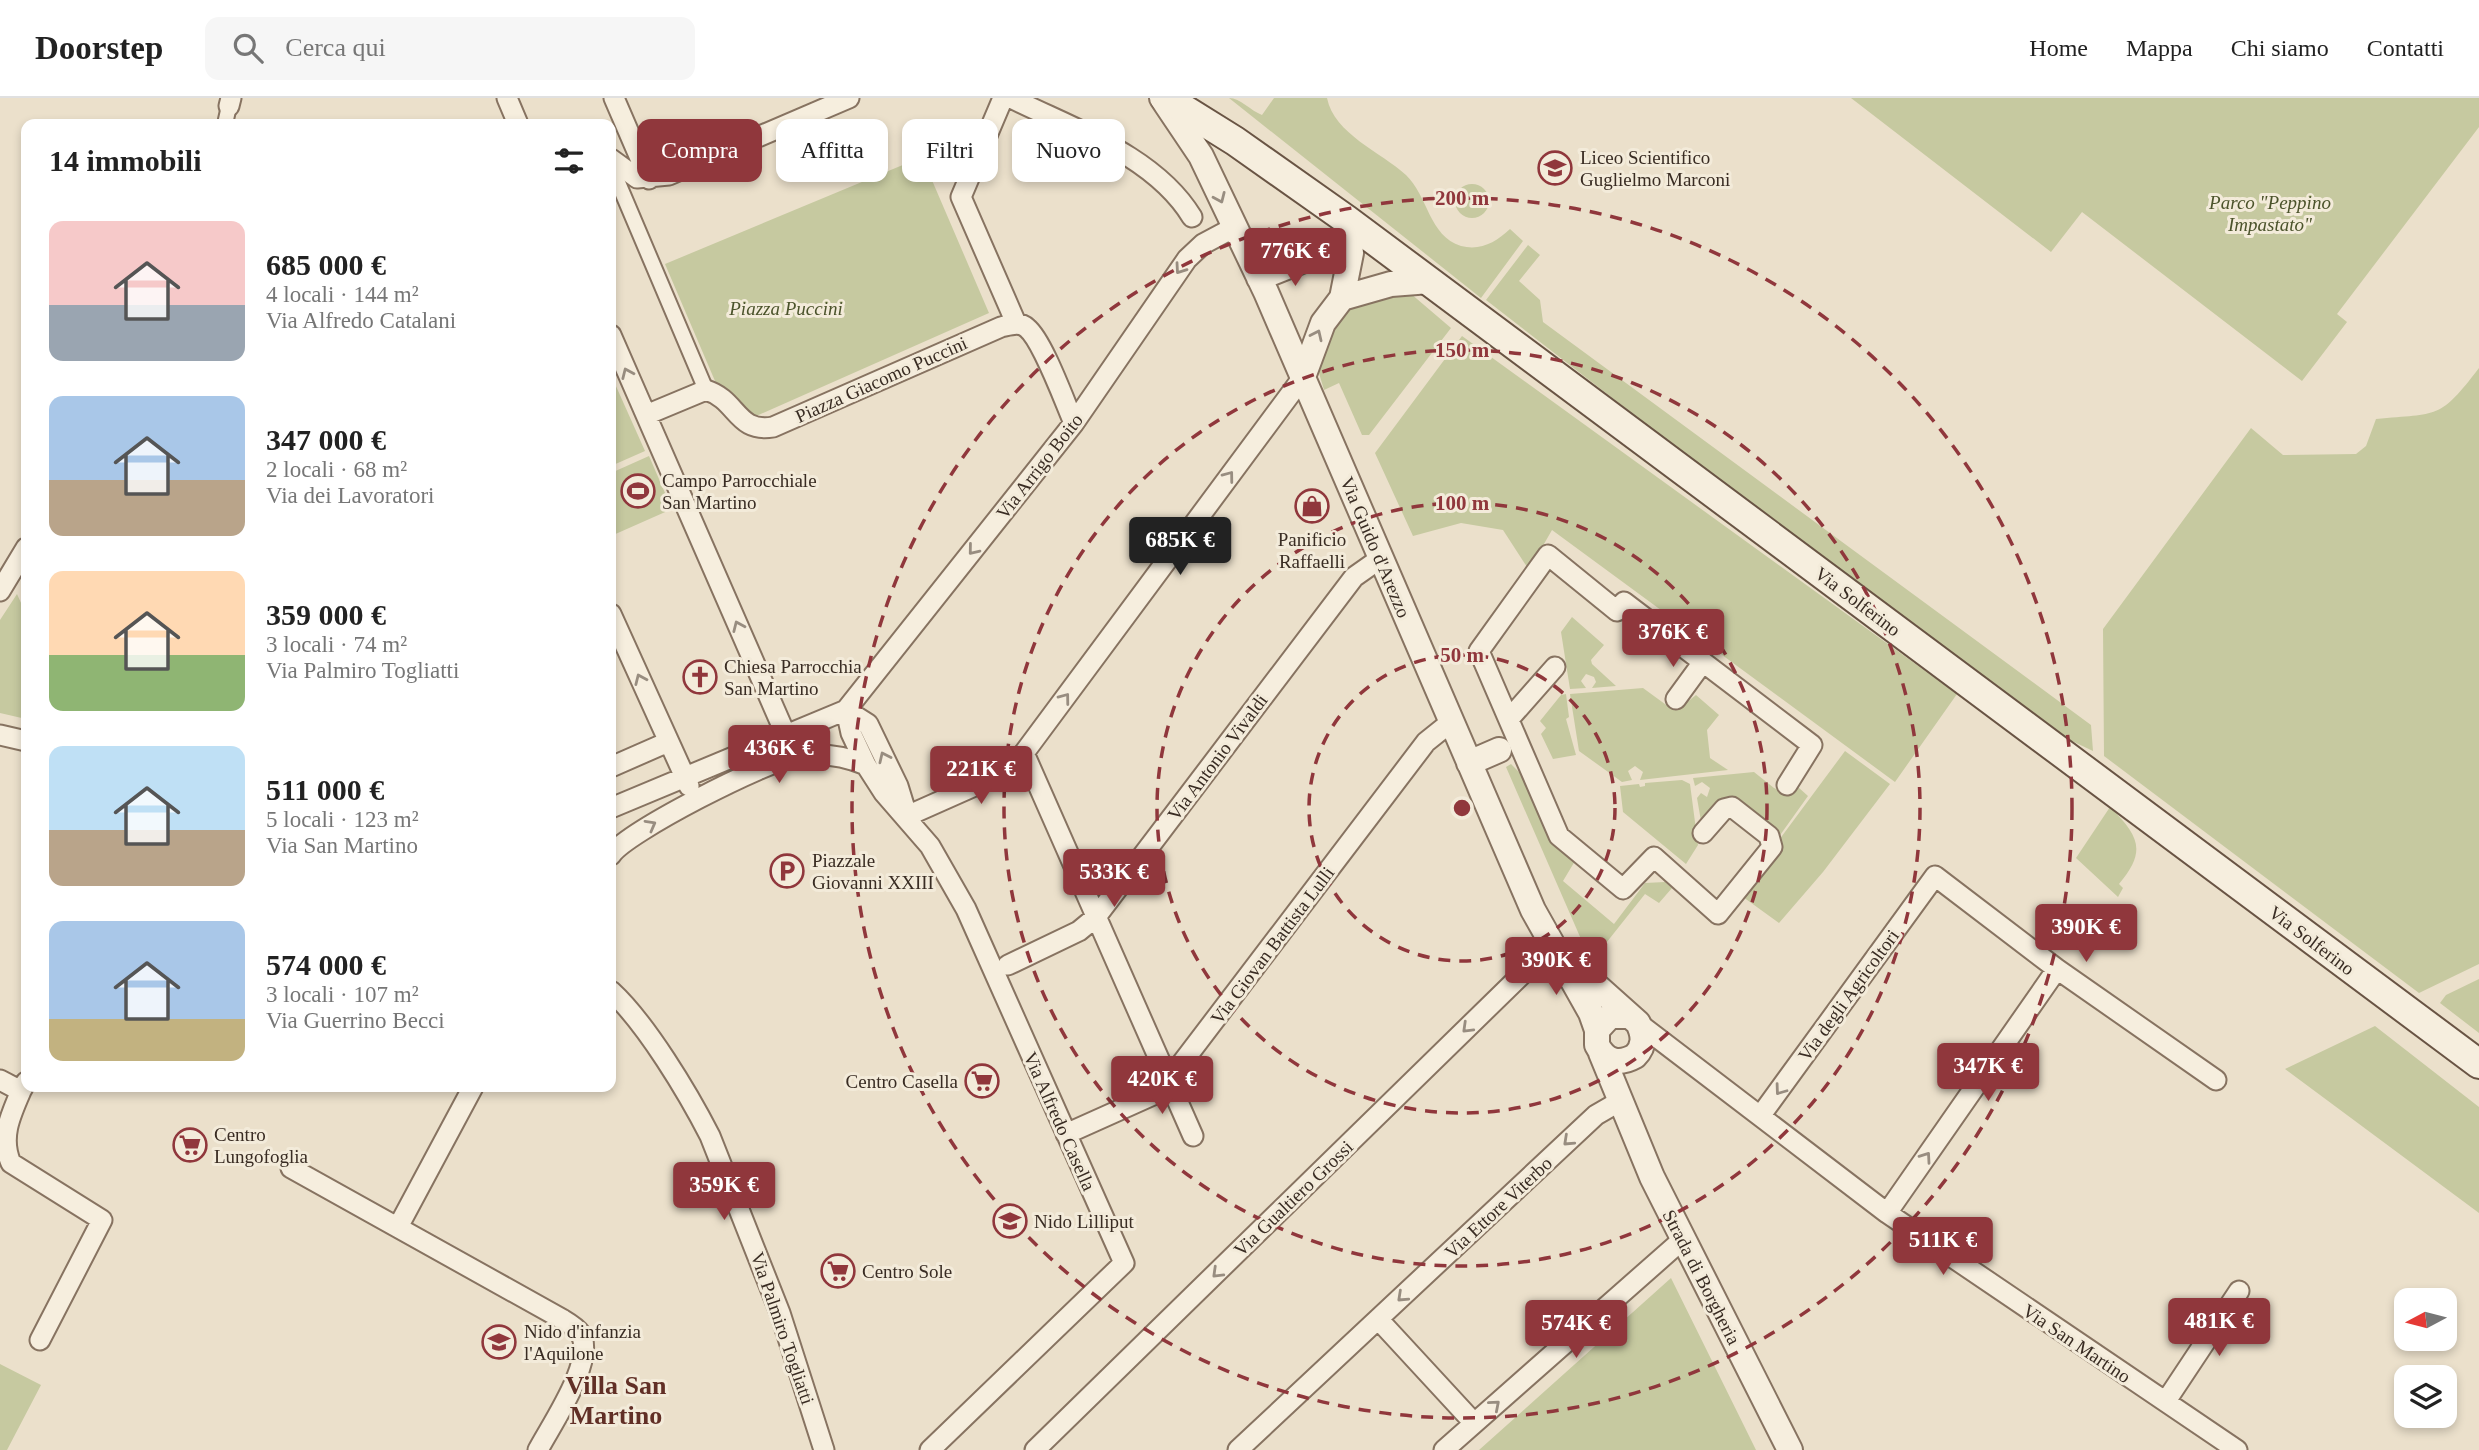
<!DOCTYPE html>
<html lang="it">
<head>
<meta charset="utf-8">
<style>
	body { margin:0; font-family:"Times New Roman",serif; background:#f6f6f6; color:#222; height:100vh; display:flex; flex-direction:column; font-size:26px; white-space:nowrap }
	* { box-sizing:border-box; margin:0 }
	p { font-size:23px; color:#767676 }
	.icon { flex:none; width:38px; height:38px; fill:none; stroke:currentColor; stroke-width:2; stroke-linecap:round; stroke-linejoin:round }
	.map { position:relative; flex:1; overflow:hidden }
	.drawer { position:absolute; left:21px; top:21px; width:595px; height:973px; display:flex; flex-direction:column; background:#fff; border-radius:14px; box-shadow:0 4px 10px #0003 }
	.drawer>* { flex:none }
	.banner { position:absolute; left:637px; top:21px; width:665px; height:63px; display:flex; gap:14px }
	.needle { width:46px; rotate:263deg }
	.buttons { position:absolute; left:2394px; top:1190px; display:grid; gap:14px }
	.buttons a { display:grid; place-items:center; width:63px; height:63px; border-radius:14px; background:#fff; box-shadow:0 4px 10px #0003; font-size:35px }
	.price { position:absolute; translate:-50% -60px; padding:0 16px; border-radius:7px; background:#90373c; color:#fff; font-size:23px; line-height:46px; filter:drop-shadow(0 2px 4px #0008) }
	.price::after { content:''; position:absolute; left:50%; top:42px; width:21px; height:16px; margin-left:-10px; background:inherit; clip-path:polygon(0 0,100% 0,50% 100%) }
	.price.selected { background:#222; color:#fff }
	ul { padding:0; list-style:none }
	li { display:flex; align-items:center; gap:21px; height:175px; padding:0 28px }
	li span { display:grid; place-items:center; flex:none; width:196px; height:140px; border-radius:14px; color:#555 }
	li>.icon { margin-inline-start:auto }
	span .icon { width:84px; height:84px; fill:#fffc; stroke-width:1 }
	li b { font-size:30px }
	h2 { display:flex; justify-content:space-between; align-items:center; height:84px; padding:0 28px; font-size:30px }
	.chip { padding:0 24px; border-radius:14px; background:#fff; box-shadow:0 4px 10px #0003; font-size:24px; line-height:63px }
	.chip.selected { background:#90373c; color:#fff }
	header { display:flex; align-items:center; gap:42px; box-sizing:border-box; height:98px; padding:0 35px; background:#fff; border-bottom:2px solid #e0e0e0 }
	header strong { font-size:33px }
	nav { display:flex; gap:38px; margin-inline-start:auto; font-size:24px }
	.search { width:490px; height:63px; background:#f6f6f6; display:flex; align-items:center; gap:18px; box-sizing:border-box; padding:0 24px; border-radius:14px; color:#767676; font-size:26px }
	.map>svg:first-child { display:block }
</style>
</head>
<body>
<header>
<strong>Doorstep</strong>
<div class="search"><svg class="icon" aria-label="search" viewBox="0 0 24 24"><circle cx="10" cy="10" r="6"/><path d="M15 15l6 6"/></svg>Cerca qui</div>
<nav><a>Home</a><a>Mappa</a><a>Chi siamo</a><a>Contatti</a></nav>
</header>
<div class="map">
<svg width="2479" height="1352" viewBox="0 0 2479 1352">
	<rect width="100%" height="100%" fill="#ebe0cb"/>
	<path fill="#c6c9a0" d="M1229,0C1240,0 1251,13 1262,17L1274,0H1327C1334,36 1381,54 1406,77C1428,98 1429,138 1461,148C1481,153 1496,144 1510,131L1523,143L1481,200Z
		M1851,0H2479V29L2337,216L2347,224L2302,283L2082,114L2051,154Z
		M922,59L989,215L754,319L715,283L665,166Z
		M1455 103a17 17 0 1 1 34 0a17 17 0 1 1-34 0Z
		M1528,147L1540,157L1519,183L1540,202L1543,224L2091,627L2093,653L2072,643L1660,337L1486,202Z
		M1410,195L1451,230L1369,337H1362L1339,285L1324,292L1316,265L1344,203Z
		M1462,238L1957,596L1895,684L1552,432L1529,472L1503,432L1461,425L1413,438L1375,355Z
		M2479,270V866L2419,895L2104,658L2103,531L2251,330L2283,357L2356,356L2366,348L2376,321C2439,315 2439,322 2479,270Z
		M611,277L645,353L611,368Z
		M649,358L672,411L611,438V375Z
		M17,496L26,516V527L23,528L26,537V621L0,615V522Z
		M1572,519L1604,547L1591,562L1592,566L1616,588L1592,590L1596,584L1594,579L1586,576L1581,583L1586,590L1570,591L1561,534Z
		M1643,590L1669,609H1681L1696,597L1719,617L1707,632L1710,660L1728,672L1640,682L1643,674L1635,668L1628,673L1632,682L1622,684L1579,653L1570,596Z
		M1566,596L1569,619L1566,621L1576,657L1553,661L1541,636L1546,630L1540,623L1561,597Z
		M1845,653L1890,686L1823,774L1779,825L1743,799L1779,742Z
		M1511,666L1523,678L1575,763L1563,783L1614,826L1645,785L1665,784L1672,790L1659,805L1645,796L1591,864L1506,669Z
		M1754,674L1774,690L1784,694L1798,689L1808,698L1778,740L1741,708L1702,729L1697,700L1701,695L1707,699L1710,690L1702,684L1695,688L1693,680Z
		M1682,682L1690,686L1698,747L1686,766L1623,714L1620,688L1639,686L1640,689L1645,688V685Z
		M2110,709C2139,738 2147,753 2119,786L2123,790L2118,799L2076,760Z
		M2479,881V935L2440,905L2446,897Z
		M2375,928L2479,1009V1115L2285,971Z
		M1671,1180L1756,1352H1479Z
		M0,1266L41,1287L7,1352H0Z"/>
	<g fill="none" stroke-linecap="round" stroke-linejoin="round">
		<defs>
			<path id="pedestrian" d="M225,26L229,8
				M611,68L706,292"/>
			<path id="minor" d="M507,0L518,26
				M614,0L649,81
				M1003,0L961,99L1016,225
				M1011,0C1073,31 1154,57 1192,119
				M229,8L231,0
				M611,61L637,80L669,77L849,0
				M611,237L795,658
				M646,317L706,292C738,302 736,335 773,329L1001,229C1010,227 1020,223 1027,230C1043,243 1065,305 1074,325
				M0,493L26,450
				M611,516L689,688
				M1676,601L1703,564
				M846,612L851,635L866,667L884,695L930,748L966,811L1124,1165L930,1352
				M846,612L868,626L898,688L906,714
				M1509,621L1555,569
				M0,637L26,643
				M1024,655L1193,1038
				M611,669L668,644
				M611,710L846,612L1074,325L1187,161L1203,146L1233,130
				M907,718L1006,674L1024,655L1303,279
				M1703,735L1724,711L1732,709L1769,738L1772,749L1718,816L1654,759L1623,791L1559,738L1479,553L1548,457L1617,513L1624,504L1812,647L1787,687
				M611,757C626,734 768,662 797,658C820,655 845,658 866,667
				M1008,867L1079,833L1096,819L1354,479L1381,460
				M611,893C646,925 688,995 710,1038L780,1215L824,1352
				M1638,925L1887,1115L2237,1352
				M0,982L21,993L26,984
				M21,993C10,1018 0,1040 11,1065L102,1122L40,1242
				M1761,1017L1935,778L2057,871L2216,982
				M1066,1036L1153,997L1169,982L1426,644L1451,624
				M291,1070L562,1221C567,1224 576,1229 580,1235C597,1261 551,1327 538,1352
				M1887,1115L2057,871
				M398,1129L473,989
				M1378,1221L1474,1325
				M2166,1303L2239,1193
				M1035,1352L1551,848
				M1238,1352L1596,1017L1622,1002
				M1444,1352L1682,1142"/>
			<path id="tertiary" d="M1162,0L1201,58L1266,194L1533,812L1591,915L1597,932
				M1259,180L1314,158
				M1342,200L1391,186L1430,183
				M1303,279L1323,225L1342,200L1351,155L1347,122
				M1469,665L1499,652
				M1573,867L1638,925C1644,937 1645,948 1635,958C1619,967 1606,964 1597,947V932L1610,918H1628
				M1601,955L1652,1079L1790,1352"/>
			<path id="secondary" d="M1166,0L1235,43L1347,122L2479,966"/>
		</defs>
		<use href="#pedestrian" stroke="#877361" stroke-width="18"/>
		<use href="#minor" stroke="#877361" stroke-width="23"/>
		<use href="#tertiary" stroke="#877361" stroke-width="28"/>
		<use href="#secondary" stroke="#695444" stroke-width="32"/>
		<use href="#pedestrian" stroke="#f6eede" stroke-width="14"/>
		<use href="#minor" stroke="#f6eede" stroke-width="19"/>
		<use href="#tertiary" stroke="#f6eede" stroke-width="24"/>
		<use href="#secondary" stroke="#f6eede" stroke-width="28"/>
	</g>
	<defs><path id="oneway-chevron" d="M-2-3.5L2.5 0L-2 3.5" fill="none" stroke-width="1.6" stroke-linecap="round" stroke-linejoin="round" transform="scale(1.75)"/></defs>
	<g stroke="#988d80">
		<use href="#oneway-chevron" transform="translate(1220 100) rotate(66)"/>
		<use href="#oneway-chevron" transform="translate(1180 171) rotate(125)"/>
		<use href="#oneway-chevron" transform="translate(1317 237) rotate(-65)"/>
		<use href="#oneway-chevron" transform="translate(627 275) rotate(-114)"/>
		<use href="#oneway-chevron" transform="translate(1229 378) rotate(-53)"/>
		<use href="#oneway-chevron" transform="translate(973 452) rotate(129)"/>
		<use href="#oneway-chevron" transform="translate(738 528) rotate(-114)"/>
		<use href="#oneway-chevron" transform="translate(640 581) rotate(-114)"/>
		<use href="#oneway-chevron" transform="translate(1065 600) rotate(-53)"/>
		<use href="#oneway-chevron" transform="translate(884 659) rotate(-115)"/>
		<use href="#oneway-chevron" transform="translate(651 727) rotate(-29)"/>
		<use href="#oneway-chevron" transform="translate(1467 930) rotate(136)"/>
		<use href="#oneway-chevron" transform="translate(1780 992) rotate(126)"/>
		<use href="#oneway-chevron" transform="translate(1568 1043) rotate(137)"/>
		<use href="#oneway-chevron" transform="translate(1926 1059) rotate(-55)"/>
		<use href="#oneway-chevron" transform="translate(1217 1175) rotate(136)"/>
		<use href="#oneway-chevron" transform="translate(1402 1199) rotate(137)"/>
		<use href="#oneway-chevron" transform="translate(1495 1307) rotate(-41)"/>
	</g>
	<g fill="none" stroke="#90373c" stroke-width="3.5" stroke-dasharray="12 9">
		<circle cx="1462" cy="710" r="153"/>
		<circle cx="1462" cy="710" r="305"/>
		<circle cx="1462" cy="710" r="458"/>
		<circle cx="1462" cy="710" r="610"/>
	</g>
	<defs>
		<symbol id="school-ring" viewBox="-11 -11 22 22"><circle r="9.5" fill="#f3ebda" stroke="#90373c" stroke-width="1.5"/><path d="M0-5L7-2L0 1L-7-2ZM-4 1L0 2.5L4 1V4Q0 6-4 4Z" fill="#90373c"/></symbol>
		<symbol id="stadium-ring" viewBox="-11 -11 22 22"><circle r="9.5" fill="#f3ebda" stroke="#90373c" stroke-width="1.5"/><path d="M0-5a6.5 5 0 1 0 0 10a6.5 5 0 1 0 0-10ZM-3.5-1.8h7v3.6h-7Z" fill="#90373c"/></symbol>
		<symbol id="shop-ring" viewBox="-11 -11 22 22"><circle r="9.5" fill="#f3ebda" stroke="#90373c" stroke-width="1.5"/><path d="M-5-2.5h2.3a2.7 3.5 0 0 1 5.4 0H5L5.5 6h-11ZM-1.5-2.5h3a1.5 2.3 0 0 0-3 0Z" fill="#90373c"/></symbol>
		<symbol id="church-ring" viewBox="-11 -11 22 22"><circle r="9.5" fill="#f3ebda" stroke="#90373c" stroke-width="1.5"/><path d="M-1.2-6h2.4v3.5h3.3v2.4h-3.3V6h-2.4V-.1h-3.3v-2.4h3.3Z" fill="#90373c"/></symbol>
		<symbol id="parking-ring" viewBox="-11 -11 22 22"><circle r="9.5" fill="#f3ebda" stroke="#90373c" stroke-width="1.5"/><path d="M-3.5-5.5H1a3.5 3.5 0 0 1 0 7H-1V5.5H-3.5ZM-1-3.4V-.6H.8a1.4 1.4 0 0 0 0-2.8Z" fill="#90373c"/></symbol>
		<symbol id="supermarket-ring" viewBox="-11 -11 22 22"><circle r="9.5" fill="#f3ebda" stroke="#90373c" stroke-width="1.5"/><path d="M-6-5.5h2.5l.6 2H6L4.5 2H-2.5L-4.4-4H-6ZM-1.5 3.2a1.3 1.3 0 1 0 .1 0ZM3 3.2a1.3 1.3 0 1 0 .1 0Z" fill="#90373c"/></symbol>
	</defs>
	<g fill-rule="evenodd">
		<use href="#school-ring" x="1536" y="51" width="38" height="38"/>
		<use href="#stadium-ring" x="619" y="374" width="38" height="38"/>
		<use href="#shop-ring" x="1293" y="389" width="38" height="38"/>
		<use href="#church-ring" x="681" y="560" width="38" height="38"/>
		<use href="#parking-ring" x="768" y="754" width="38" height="38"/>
		<use href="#supermarket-ring" x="963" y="964" width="38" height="38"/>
		<use href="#supermarket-ring" x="171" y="1028" width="38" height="38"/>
		<use href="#school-ring" x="991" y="1104" width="38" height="38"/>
		<use href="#supermarket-ring" x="819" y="1154" width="38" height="38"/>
		<use href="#school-ring" x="480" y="1225" width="38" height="38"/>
	</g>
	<g text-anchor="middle" stroke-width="6" stroke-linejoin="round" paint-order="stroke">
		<g font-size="19" fill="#392c23" stroke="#f3ebda" text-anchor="start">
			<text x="1580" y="66">Liceo Scientifico<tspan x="1580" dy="22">Guglielmo Marconi</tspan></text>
			<text x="662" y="389">Campo Parrocchiale<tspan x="662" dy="22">San Martino</tspan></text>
			<text x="1312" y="448" text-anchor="middle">Panificio<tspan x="1312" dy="22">Raffaelli</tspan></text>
			<text x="724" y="575">Chiesa Parrocchia<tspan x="724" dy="22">San Martino</tspan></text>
			<text x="812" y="769">Piazzale<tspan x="812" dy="22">Giovanni XXIII</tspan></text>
			<text x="958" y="990" text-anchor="end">Centro Casella</text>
			<text x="214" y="1043">Centro<tspan x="214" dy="22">Lungofoglia</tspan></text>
			<text x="1034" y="1130">Nido Lilliput</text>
			<text x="862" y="1180">Centro Sole</text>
			<text x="524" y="1240">Nido d'infanzia<tspan x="524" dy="22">l'Aquilone</tspan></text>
		</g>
		<g font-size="19" font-style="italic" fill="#4b532b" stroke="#f3ebda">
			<text x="2270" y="111">Parco "Peppino<tspan x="2270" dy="22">Impastato"</tspan></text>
			<text x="786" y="217">Piazza Puccini</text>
		</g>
		<g font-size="19" fill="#392c23" stroke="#f3ebda">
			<text transform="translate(881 281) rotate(-24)" y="7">Piazza Giacomo Puccini</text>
			<text transform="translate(1039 368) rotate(-52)" y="7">Via Arrigo Boito</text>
			<text transform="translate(1376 449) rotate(67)" y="7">Via Guido d'Arezzo</text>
			<text transform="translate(1858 503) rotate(37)" y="7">Via Solferino</text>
			<text transform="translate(1217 659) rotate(-53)" y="7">Via Antonio Vivaldi</text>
			<text transform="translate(2312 842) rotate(37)" y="7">Via Solferino</text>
			<text transform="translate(1272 847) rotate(-53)" y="7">Via Giovan Battista Lulli</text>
			<text transform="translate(1848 897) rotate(-54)" y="7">Via degli Agricoltori</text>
			<text transform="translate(1060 1023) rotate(66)" y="7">Via Alfredo Casella</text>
			<text transform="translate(1293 1100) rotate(-44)" y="7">Via Gualtiero Grossi</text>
			<text transform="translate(1498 1109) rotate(-43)" y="7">Via Ettore Viterbo</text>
			<text transform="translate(1702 1179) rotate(63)" y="7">Strada di Borgheria</text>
			<text transform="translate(783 1230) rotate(71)" y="7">Via Palmiro Togliatti</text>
			<text transform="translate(2077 1245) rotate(34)" y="7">Via San Martino</text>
		</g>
		<g font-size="26" font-weight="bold" fill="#612f26" stroke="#f3ebda">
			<text x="616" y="1296">Villa San<tspan x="616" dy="30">Martino</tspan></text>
		</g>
	</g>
	<circle cx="1462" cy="710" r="10" fill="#90373c" stroke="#f3ebda" stroke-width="3.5"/>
	<g font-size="21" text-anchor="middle" font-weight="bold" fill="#90373c" stroke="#f3ebda" stroke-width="6" stroke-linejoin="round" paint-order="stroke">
		<text x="1462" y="107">200 m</text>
		<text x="1462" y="259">150 m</text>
		<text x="1462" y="412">100 m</text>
		<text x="1462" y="564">50 m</text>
	</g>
</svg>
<div class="buttons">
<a><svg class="needle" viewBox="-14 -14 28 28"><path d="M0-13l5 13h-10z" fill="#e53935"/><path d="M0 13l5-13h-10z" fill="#767676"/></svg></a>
<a><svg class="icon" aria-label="layers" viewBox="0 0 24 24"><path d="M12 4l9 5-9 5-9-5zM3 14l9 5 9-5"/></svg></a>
</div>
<b class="price" style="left:1295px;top:190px">776K €</b>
<b class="price selected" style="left:1180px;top:479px">685K €</b>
<b class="price" style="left:1673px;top:571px">376K €</b>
<b class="price" style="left:779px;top:687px">436K €</b>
<b class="price" style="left:981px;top:708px">221K €</b>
<b class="price" style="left:1114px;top:811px">533K €</b>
<b class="price" style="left:2086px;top:866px">390K €</b>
<b class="price" style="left:1556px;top:899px">390K €</b>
<b class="price" style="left:1988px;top:1005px">347K €</b>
<b class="price" style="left:1162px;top:1018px">420K €</b>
<b class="price" style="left:724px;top:1124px">359K €</b>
<b class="price" style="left:1943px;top:1179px">511K €</b>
<b class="price" style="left:2219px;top:1260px">481K €</b>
<b class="price" style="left:1576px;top:1262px">574K €</b>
<div class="banner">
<a class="chip selected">Compra</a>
<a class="chip">Affitta</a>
<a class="chip">Filtri</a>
<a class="chip">Nuovo</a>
</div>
<section class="drawer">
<h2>14 immobili<svg class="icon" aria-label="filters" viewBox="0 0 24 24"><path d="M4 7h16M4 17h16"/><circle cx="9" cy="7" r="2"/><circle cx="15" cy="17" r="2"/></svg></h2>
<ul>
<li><span style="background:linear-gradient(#f6c9c9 60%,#9aa5b1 0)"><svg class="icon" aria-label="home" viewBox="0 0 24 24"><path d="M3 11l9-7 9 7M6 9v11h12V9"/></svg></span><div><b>685 000 €</b><p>4 locali · 144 m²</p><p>Via Alfredo Catalani</p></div></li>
<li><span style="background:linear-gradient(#a9c7e8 60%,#b9a48a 0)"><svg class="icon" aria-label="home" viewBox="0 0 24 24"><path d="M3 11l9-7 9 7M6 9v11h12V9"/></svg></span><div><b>347 000 €</b><p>2 locali · 68 m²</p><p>Via dei Lavoratori</p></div></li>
<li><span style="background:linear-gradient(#ffd9b3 60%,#8fb573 0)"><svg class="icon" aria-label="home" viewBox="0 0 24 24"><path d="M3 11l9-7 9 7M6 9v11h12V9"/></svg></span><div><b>359 000 €</b><p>3 locali · 74 m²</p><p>Via Palmiro Togliatti</p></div></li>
<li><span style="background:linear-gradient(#bfe0f5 60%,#b9a48a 0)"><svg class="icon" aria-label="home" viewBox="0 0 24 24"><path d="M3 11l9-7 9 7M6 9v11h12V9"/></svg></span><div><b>511 000 €</b><p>5 locali · 123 m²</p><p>Via San Martino</p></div></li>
<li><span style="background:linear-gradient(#a9c7e8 70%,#c2b280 0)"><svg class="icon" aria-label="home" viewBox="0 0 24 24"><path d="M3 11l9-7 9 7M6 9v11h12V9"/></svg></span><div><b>574 000 €</b><p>3 locali · 107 m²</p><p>Via Guerrino Becci</p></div></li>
</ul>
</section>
</div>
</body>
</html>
